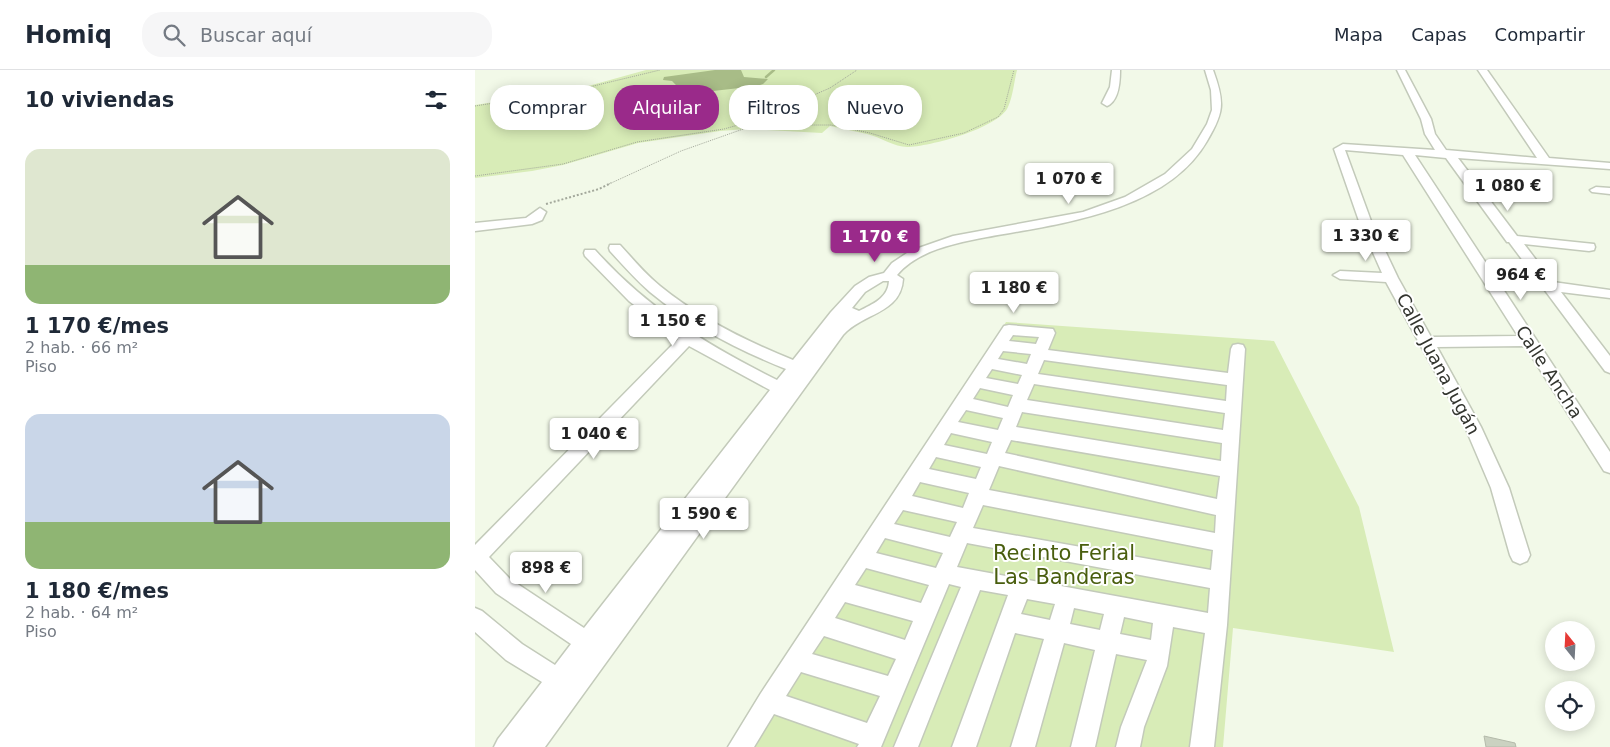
<!DOCTYPE html>
<html lang="es">
<head>
<meta charset="utf-8">
<style>
	body { margin:0; font-family:"DejaVu Sans",sans-serif; background:#f6f6f7; color:#1f2937; height:100vh; display:flex; flex-direction:column; font-size:19px; white-space:nowrap }
	* { box-sizing:border-box; margin:0 }
	p { font-size:16px; color:#747a83 }
	.icon { flex:none; width:28px; height:28px; fill:none; stroke:currentColor; stroke-width:2; stroke-linecap:round; stroke-linejoin:round }
	.map { position:relative; flex:1; overflow:hidden }
	.details { display:flex; flex-direction:column; background:#fff; width:475px }
	.details>* { flex:none }
	.top-card { position:absolute; left:15px; top:15px; width:475px; height:45px; display:flex; gap:10px }
	.needle { width:32px; rotate:342deg }
	.tools { position:absolute; left:1070px; top:551px; display:grid; gap:10px }
	.tools a { display:grid; place-items:center; width:50px; height:50px; border-radius:50%; background:#fff; box-shadow:0 2px 12px #0003; font-size:25px }
	.price { position:absolute; translate:-50% -42px; padding:0 11px; border-radius:5px; background:#fff; color:#222; font-size:16px; line-height:32px; filter:drop-shadow(0 1px 2px #0008) }
	.price::after { content:''; position:absolute; left:50%; top:30px; width:15px; height:11px; margin-left:-8px; background:inherit; clip-path:polygon(0 0,100% 0,50% 100%) }
	.price.active { background:#9a2a8a; color:#fff }
	ul { padding:0; list-style:none }
	li { display:grid; align-content:center; gap:10px; height:265px; padding:0 25px }
	li span { display:grid; place-items:center; height:155px; border-radius:15px; color:#555 }
	li>.icon { margin-inline-start:auto }
	span .icon { width:90px; height:90px; fill:#fffc; stroke-width:1 }
	li b { font-size:21px }
	h2 { display:flex; justify-content:space-between; align-items:center; height:60px; padding:0 25px; font-size:21px }
	.tag { padding:0 18px; border-radius:20px; background:#fff; box-shadow:0 2px 12px #0003; font-size:18px; line-height:45px }
	.tag.active { background:#9a2a8a; color:#fff }
	header { display:flex; align-items:center; gap:30px; box-sizing:border-box; height:70px; padding:0 25px; background:#fff; border-bottom:1px solid #e0e1e3 }
	header strong { font-size:24px }
	nav { display:flex; gap:28px; margin-inline-start:auto; font-size:18px }
	.search { width:350px; height:45px; background:#f6f6f7; display:flex; align-items:center; gap:12px; box-sizing:border-box; padding:0 18px; border-radius:20px; color:#747a83; font-size:19px }
	main { display:flex; flex:1; min-height:0 }
	.map>svg:first-child { display:block }
</style>
</head>
<body>
<header>
<strong>Homiq</strong>
<div class="search"><svg class="icon" aria-label="search" viewBox="0 0 24 24"><circle cx="10" cy="10" r="6"/><path d="M15 15l6 6"/></svg>Buscar aquí</div>
<nav><a>Mapa</a><a>Capas</a><a>Compartir</a></nav>
</header>
<main>
<section class="details">
<h2>10 viviendas<svg class="icon" aria-label="filters" viewBox="0 0 24 24"><path d="M4 7h16M4 17h16"/><circle cx="9" cy="7" r="2"/><circle cx="15" cy="17" r="2"/></svg></h2>
<ul>
<li><span style="background:linear-gradient(#dfe7d0 75%,#8fb573 0)"><svg class="icon" aria-label="home" viewBox="0 0 24 24"><path d="M3 11l9-7 9 7M6 9v11h12V9"/></svg></span><div><b>1 170 €/mes</b><p>2 hab. · 66 m²</p><p>Piso</p></div></li>
<li><span style="background:linear-gradient(#c9d6e8 70%,#8fb573 0)"><svg class="icon" aria-label="home" viewBox="0 0 24 24"><path d="M3 11l9-7 9 7M6 9v11h12V9"/></svg></span><div><b>1 180 €/mes</b><p>2 hab. · 64 m²</p><p>Piso</p></div></li>
</ul>
</section>
<div class="map">
<svg width="1135" height="677" viewBox="0 0 1135 677">
	<rect width="100%" height="100%" fill="#f2f9e8"/>
	<path fill="#d8ecb7" d="M171,0H542C539,12 538,26 533,37C524,58 454,77 432,77C420,77 405,67 392,64C380,61 367,59 355,56L347,63L271,59L245,61L163,73L88,95L57,101L0,108V35L106,18Z
		M531,252L799,271L884,437L919,582L758,558L748,677H256Z"/>
	<path fill="#a8bc87" d="M240,0H266L269,7L293,9L288,14L282,16L238,21L202,38H166L146,40L142,37L145,31L151,30L188,25L202,16L197,11L188,10L189,7Z"/>
	<g fill="none" stroke-linecap="round" stroke-linejoin="round">
		<path stroke="#a8bc87" stroke-width="2.5" d="M291,7L299,0"/>
	</g>
	<path fill="#cbd2c1" stroke="#b4baaa" d="M1009,666L1040,673L1041,677H1011Z"/>
	<g fill="none" stroke-linecap="round" stroke-linejoin="round">
		<defs>
			<path id="minor" d="M637,0H645C645,12 644,31 632,36L627,33L635,17Z
				M730,0H738C750,33 749,42 732,71C691,142 584,154 512,167C481,173 443,180 422,205L428,209C426,244 387,243 368,265L70,677H19L23,669L67,612L31,590L0,562V538L7,541L47,574L80,595L96,574L21,523L0,500V475L203,269L154,231L110,186L109,183L110,180H120C173,239 232,275 302,310L311,299C263,280 215,255 175,222C161,210 148,195 135,181L134,178L135,175H145C158,189 170,204 185,216C224,248 271,271 318,290L356,242L380,216L394,207L409,203L417,193L435,181L478,166L608,142L650,127L690,104L717,79L732,54L737,40L736,20ZM408,211H414C413,228 398,234 384,241L377,238L390,222ZM214,276L295,320L109,558L35,509L14,487Z
				M922,0H930L956,49L960,64L971,80L1062,88L1003,0H1012L1074,88L1135,93V99L983,88L1042,166L1119,174L1120,177L1119,180L1114,181L1049,174L1078,212L1135,220V228L1086,222L1135,286V303L1130,301L1034,172H1032L971,88L940,85L1135,382V403L1129,401L1050,276L962,277L1006,357L1034,418L1055,485L1052,491L1045,494L1038,491L1035,485L1016,418L990,357L911,212L865,209L858,205L865,201L907,203L884,151L859,79L868,74L960,80L950,64L946,49ZM870,80L928,85L1043,266L956,267L923,208L896,151Z
				M1121,117L1135,118V124L1117,122L1115,120Z
				M65,138L71,142L67,150L57,154L0,161V153L51,148Z
				M534,255L578,259L580,263L573,280L753,303L756,279L758,275L763,274L768,275L770,279L752,555L739,677H715L730,563L698,557L692,596L669,657L665,677H641L646,657L672,590L641,584L620,677H596L620,580L589,573L560,677H536L569,569L540,563L501,677H477L533,525L505,520L443,677H419L486,517L474,514L406,677H382L384,674L299,644L279,677H253L286,623L529,256ZM538,265L564,267L561,274L534,271ZM528,281L556,284L552,294L523,289ZM569,290L752,315L751,331L563,304ZM517,299L547,305L543,314L511,308ZM559,314L750,343L748,360L552,330ZM505,318L538,325L533,337L498,329ZM491,340L528,348L523,360L483,352ZM547,342L747,373L746,391L541,357ZM476,363L517,372L512,384L469,375ZM536,370L745,406L742,429L530,383ZM461,387L506,397L501,409L454,399ZM524,396L741,445L740,463L514,420ZM445,412L494,423L488,438L437,426ZM508,435L738,480L736,500L498,458ZM428,440L482,452L475,467L419,454ZM410,468L468,483L461,498L401,483ZM492,473L735,518L733,543L482,497ZM391,498L454,515L446,533L380,515ZM552,529L580,534L575,550L546,544ZM370,532L438,551L430,570L360,548ZM599,538L629,544L625,560L595,554ZM649,547L678,553L676,570L645,564ZM349,566L421,589L413,606L337,584ZM326,602L405,626L392,653L311,626Z"/>
		</defs>
		<use href="#minor" stroke="#c3caba" stroke-width="3"/>
		<path stroke="#a3a89b" stroke-width="1" stroke-dasharray="1 1" stroke-linecap="butt" d="M0,36L102,20L185,0
			M288,47L311,55H356L395,63L434,75L489,63L523,47L529,39L539,0
			M272,58L309,55
			M0,106L88,94L162,72L249,59L281,50L355,18L382,0
			M134,114L206,81L271,58L280,51"/>
		<path stroke="#a3a89b" stroke-width="2" stroke-dasharray="2 2" stroke-linecap="butt" d="M71,134L124,119L136,113"/>
		<use href="#minor" fill="#fff" fill-rule="evenodd"/>
	</g>
	<g text-anchor="middle" stroke-width="4" stroke-linejoin="round" paint-order="stroke">
		<g font-size="18" fill="#33352f" stroke="#fff">
			<text transform="translate(963 294) rotate(62)" y="6">Calle Juana Jugán</text>
			<text transform="translate(1074 302) rotate(57)" y="6">Calle Ancha</text>
		</g>
		<g font-size="21" fill="#495e0e" stroke="#fff">
			<text x="589" y="490">Recinto Ferial<tspan x="589" dy="24">Las Banderas</tspan></text>
		</g>
	</g>
</svg>
<div class="tools">
<a><svg class="needle" viewBox="-14 -14 28 28"><path d="M0-13l5 13h-10z" fill="#e53935"/><path d="M0 13l5-13h-10z" fill="#747a83"/></svg></a>
<a><svg class="icon" aria-label="locate" viewBox="0 0 24 24"><circle cx="12" cy="12" r="6"/><path d="M12 2v4M12 18v4M2 12h4M18 12h4"/></svg></a>
</div>
<b class="price" style="left:594px;top:135px">1 070 €</b>
<b class="price" style="left:1033px;top:142px">1 080 €</b>
<b class="price" style="left:891px;top:192px">1 330 €</b>
<b class="price active" style="left:400px;top:193px">1 170 €</b>
<b class="price" style="left:1046px;top:231px">964 €</b>
<b class="price" style="left:539px;top:244px">1 180 €</b>
<b class="price" style="left:198px;top:277px">1 150 €</b>
<b class="price" style="left:119px;top:390px">1 040 €</b>
<b class="price" style="left:229px;top:470px">1 590 €</b>
<b class="price" style="left:71px;top:524px">898 €</b>
<div class="top-card">
<a class="tag">Comprar</a>
<a class="tag active">Alquilar</a>
<a class="tag">Filtros</a>
<a class="tag">Nuevo</a>
</div>
</div>
</main>
</body>
</html>
